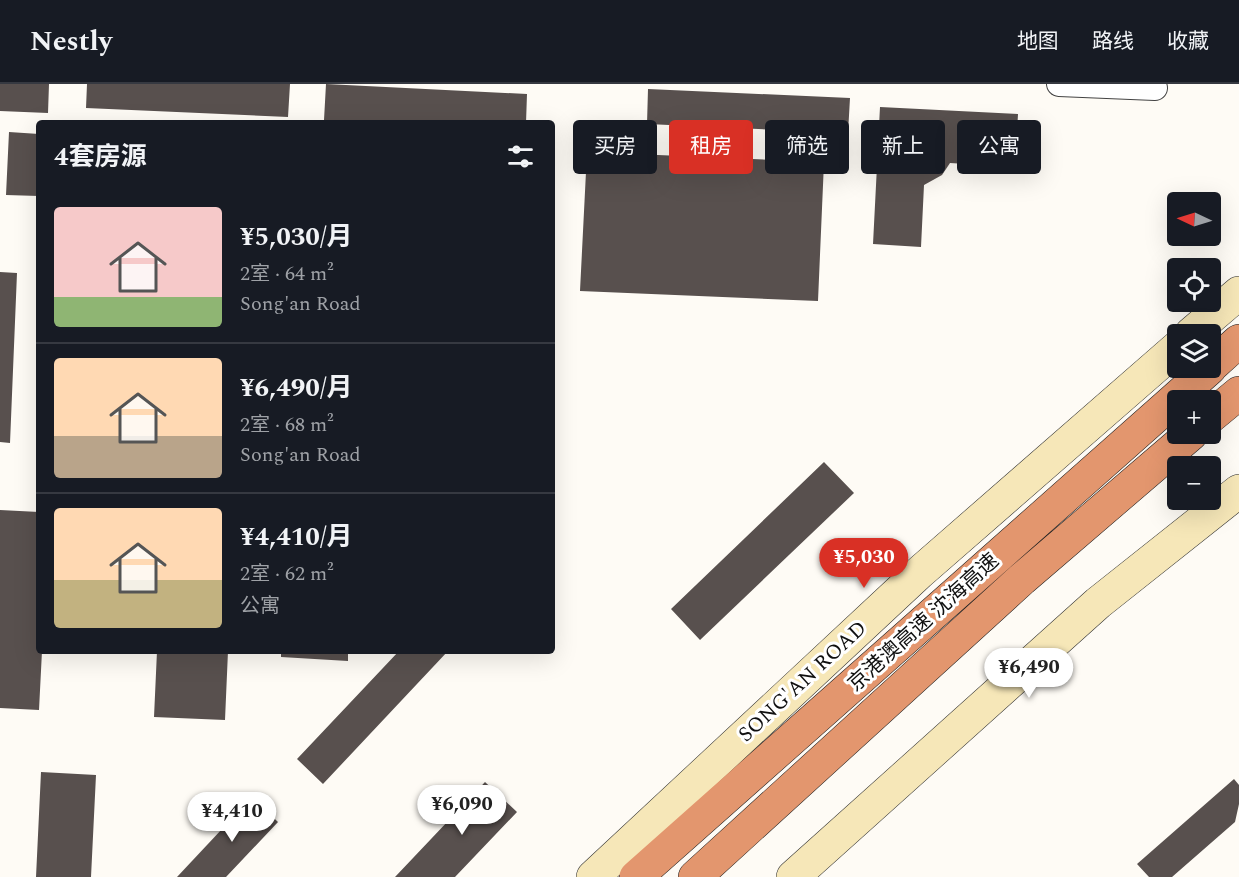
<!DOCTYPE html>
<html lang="zh">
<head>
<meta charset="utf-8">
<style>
	body { margin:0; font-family:Spectral,"Noto Sans SC",serif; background:#242831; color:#f1f3f6; height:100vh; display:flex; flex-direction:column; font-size:22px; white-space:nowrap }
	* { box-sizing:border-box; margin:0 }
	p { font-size:20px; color:#9ea1a6 }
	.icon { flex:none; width:33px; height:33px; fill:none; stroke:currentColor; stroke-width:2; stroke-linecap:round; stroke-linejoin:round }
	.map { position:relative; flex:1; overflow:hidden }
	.side { position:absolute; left:36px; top:36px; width:519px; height:534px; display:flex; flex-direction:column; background:#171b24; border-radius:6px; box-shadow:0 6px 24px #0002 }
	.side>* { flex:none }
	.guide { position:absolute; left:573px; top:36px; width:570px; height:54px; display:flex; gap:12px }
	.needle { width:39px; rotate:274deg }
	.controls { position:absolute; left:1167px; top:108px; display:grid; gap:12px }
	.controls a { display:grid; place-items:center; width:54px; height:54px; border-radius:6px; background:#171b24; box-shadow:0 6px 24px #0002; font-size:30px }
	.price { position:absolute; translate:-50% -51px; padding:0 14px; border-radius:21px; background:#fff; color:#222; font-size:20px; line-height:39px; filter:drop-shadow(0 2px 3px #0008) }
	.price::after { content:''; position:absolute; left:50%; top:36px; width:18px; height:14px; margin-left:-9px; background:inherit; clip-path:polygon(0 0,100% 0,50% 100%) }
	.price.current { background:#d93025; color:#fff }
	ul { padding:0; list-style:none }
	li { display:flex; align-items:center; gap:18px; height:150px; padding:0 18px }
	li+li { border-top:2px solid #363941 }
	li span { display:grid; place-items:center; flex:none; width:168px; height:120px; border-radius:6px; color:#555 }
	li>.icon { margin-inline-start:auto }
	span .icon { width:72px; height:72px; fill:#fffc; stroke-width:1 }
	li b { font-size:26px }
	h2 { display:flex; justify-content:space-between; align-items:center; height:72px; padding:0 18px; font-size:26px }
	.chip { padding:0 21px; border-radius:6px; background:#171b24; box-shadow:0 6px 24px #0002; font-size:21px; line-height:54px }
	.chip.current { background:#d93025; color:#fff }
	header { display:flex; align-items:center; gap:36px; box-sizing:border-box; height:84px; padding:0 30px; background:#171b24; border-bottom:2px solid #363941 }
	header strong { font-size:28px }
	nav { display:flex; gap:33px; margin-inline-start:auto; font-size:21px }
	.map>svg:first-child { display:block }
</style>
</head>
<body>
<header>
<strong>Nestly</strong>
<nav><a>地图</a><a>路线</a><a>收藏</a></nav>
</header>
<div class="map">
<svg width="1239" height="793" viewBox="0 0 1239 793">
	<rect width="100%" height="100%" fill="#fefbf5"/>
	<path fill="#58504e" d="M0,0H49L48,29L0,27Z
		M87,0H290L288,33L86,24Z
		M326,0L527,10L526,39H393L324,36Z
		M648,5L850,14L848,49L647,40Z
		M880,23L1018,30L1015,83L950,79L942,91L924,101L921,163L873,160Z
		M9,48L39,50V112L6,111Z
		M587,68L824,78L818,217L580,207Z
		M0,188L17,189L10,359L0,358Z
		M824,378L854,409L700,556L671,525Z
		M0,426L39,428V567H42L39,626L0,624Z
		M157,567H228L225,636L154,633Z
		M281,567H348V577L281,573Z
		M399,567H448L323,700L297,675Z
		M41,688L96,691L91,793H36Z
		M1234,695L1239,701V720L1235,738L1172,793H1149L1137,780Z
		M485,698L517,728L455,793H395Z
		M252,713L278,738L226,793H177Z"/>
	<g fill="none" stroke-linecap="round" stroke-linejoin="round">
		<defs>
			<path id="minor" d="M1059,0L1155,4"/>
			<path id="secondary" d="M1191,250L1239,209
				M593,793L919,489L1178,263
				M793,793L1098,519L1239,407"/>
			<path id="motorway" d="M1210,283L1239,257
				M1210,333L1239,309
				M636,793L1210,284
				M695,793L1022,495L1191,350"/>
		</defs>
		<use href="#minor" stroke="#434343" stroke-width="26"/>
		<use href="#secondary" stroke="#323232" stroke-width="34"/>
		<use href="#motorway" stroke="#212121" stroke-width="34"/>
		<use href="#minor" stroke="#fff" stroke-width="24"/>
		<use href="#secondary" stroke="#f6e7b8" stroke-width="33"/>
		<use href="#motorway" stroke="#e3966e" stroke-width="33"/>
	</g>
	<g text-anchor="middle" stroke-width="6" stroke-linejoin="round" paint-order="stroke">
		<g font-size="21" fill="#101010" stroke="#fff">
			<text transform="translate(923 538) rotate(-42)" y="7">京港澳高速 沈海高速</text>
			<text transform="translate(802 597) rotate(-43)" y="7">SONG'AN ROAD</text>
		</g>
	</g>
</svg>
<div class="controls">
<a><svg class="needle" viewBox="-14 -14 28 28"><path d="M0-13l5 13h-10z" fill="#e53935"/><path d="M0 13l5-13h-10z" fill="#9ea1a6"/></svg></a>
<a><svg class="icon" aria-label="locate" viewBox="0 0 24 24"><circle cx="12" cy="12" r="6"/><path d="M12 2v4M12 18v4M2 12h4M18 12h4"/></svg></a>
<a><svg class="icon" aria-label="layers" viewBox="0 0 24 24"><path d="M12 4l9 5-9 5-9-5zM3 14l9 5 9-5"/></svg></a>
<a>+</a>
<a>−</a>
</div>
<b class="price current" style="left:864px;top:505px">¥5,030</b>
<b class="price" style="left:1029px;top:615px">¥6,490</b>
<b class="price" style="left:462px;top:752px">¥6,090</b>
<b class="price" style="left:232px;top:759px">¥4,410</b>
<div class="guide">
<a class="chip">买房</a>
<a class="chip current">租房</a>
<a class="chip">筛选</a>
<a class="chip">新上</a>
<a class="chip">公寓</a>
</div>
<section class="side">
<h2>4套房源<svg class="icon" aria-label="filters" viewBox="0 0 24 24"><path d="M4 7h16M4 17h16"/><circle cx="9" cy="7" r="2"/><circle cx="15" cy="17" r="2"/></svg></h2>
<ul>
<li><span style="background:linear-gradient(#f6c9c9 75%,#8fb573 0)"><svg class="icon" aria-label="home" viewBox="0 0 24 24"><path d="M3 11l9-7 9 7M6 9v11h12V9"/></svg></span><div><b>¥5,030/月</b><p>2室 · 64 m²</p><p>Song'an Road</p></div></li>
<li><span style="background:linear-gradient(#ffd9b3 65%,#b9a48a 0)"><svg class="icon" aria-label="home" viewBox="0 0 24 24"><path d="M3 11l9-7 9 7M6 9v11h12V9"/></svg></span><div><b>¥6,490/月</b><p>2室 · 68 m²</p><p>Song'an Road</p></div></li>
<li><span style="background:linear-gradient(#ffd9b3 60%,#c2b280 0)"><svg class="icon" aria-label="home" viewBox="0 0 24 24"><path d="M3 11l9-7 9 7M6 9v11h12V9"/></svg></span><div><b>¥4,410/月</b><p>2室 · 62 m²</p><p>公寓</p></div></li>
</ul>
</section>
</div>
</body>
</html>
